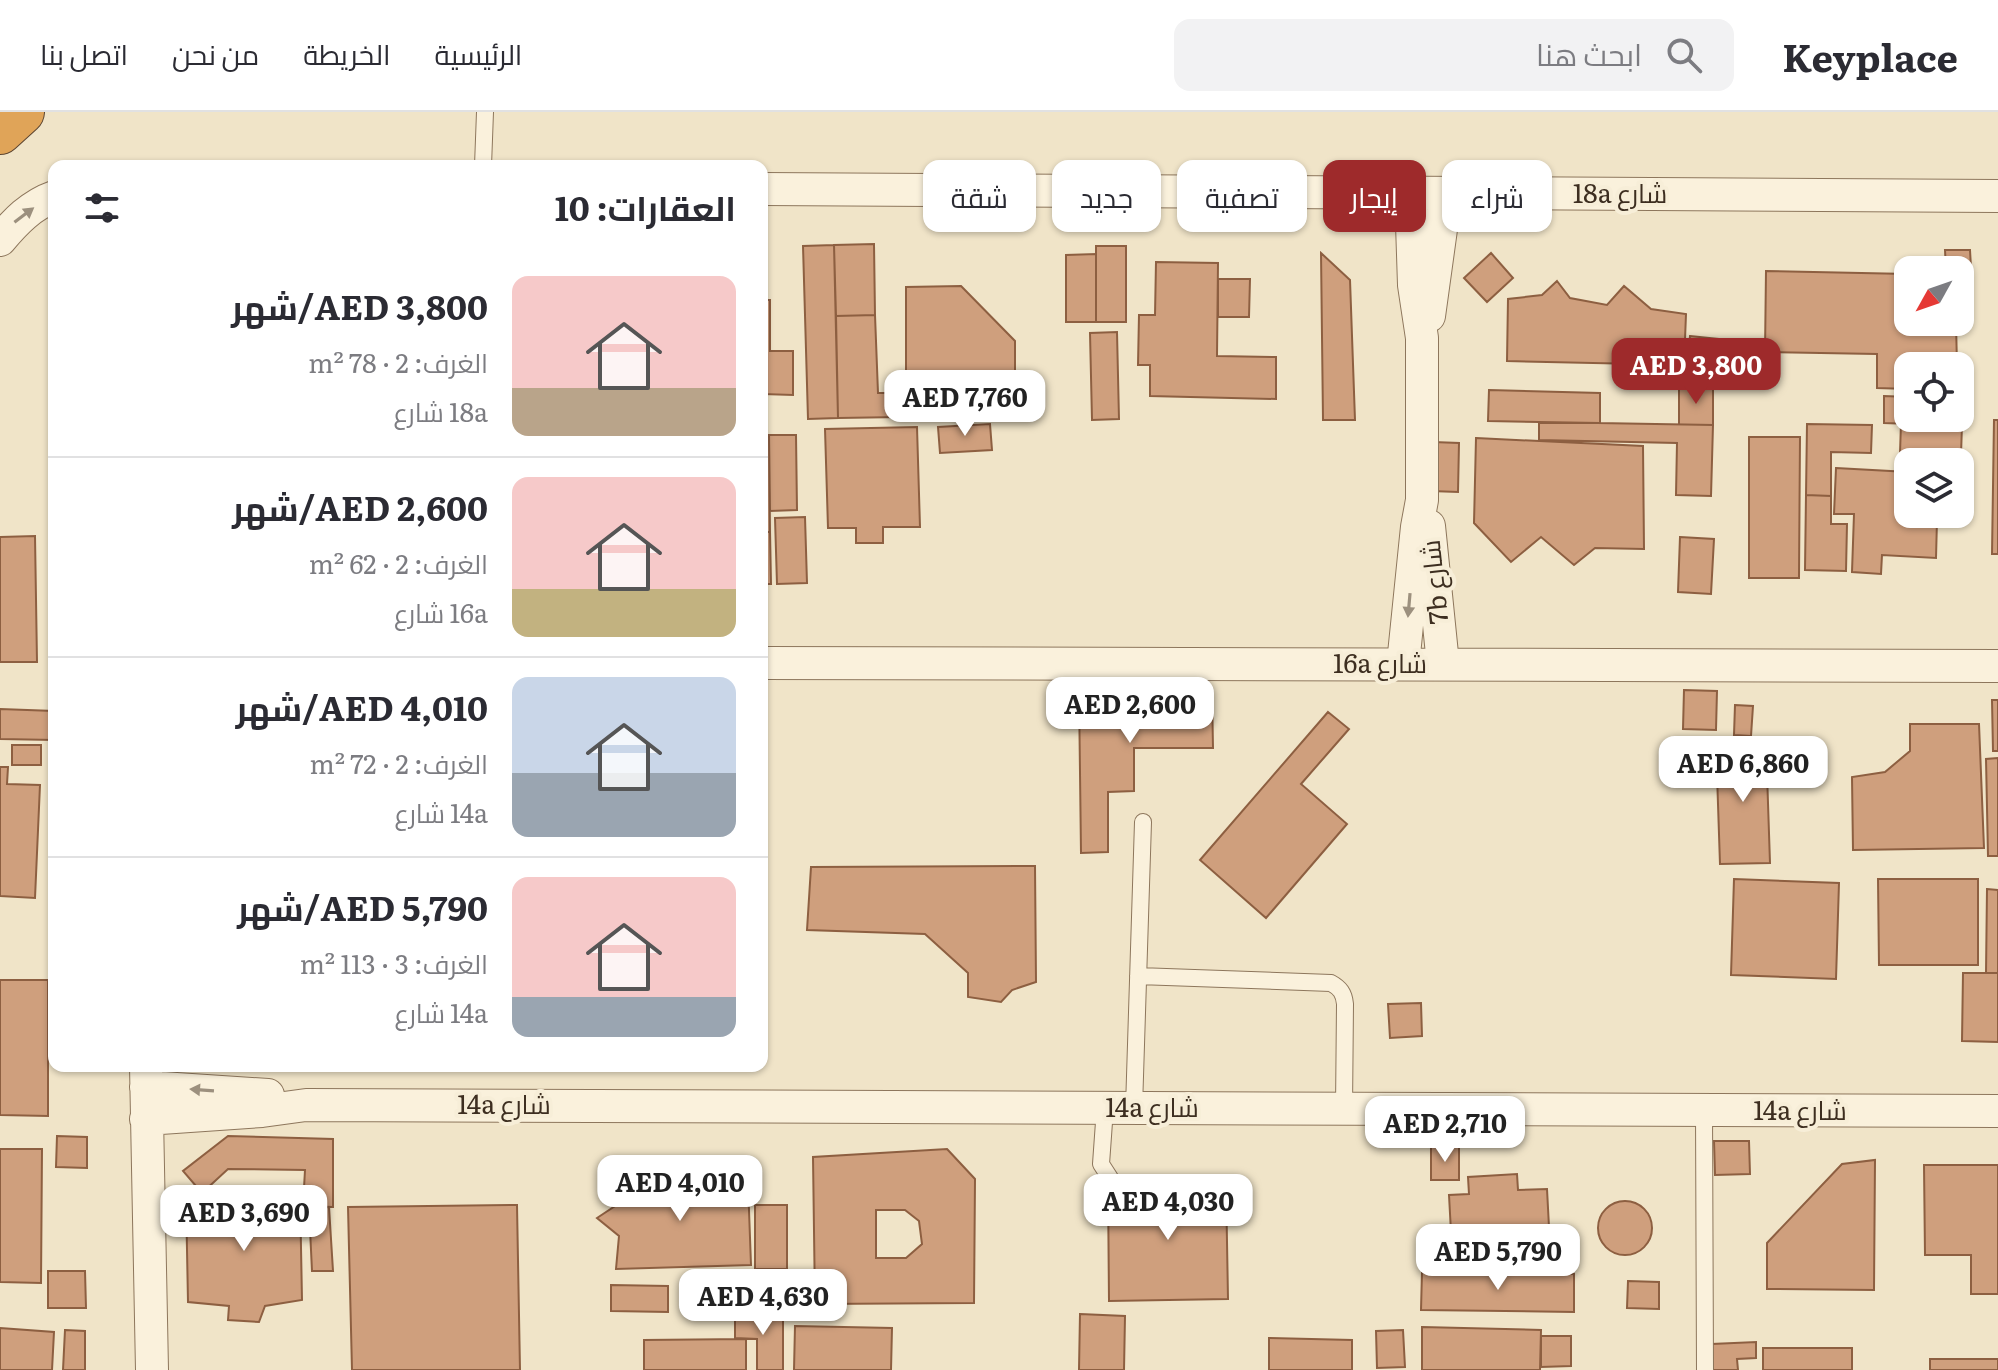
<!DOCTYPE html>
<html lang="ar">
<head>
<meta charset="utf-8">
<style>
	body { margin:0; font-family:Literata,Cairo,serif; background:#f2f2f3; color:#2b2b33; direction:rtl; height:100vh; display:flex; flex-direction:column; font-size:30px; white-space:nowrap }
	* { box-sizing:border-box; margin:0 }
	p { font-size:26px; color:#7c7c81 }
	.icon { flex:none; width:44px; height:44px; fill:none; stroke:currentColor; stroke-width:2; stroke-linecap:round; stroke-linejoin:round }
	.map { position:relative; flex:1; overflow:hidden; direction:ltr }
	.details { position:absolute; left:48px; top:48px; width:720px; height:912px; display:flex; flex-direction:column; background:#fff; border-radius:16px; box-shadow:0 2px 6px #0004; direction:rtl }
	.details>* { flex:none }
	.hud { position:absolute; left:792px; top:48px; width:760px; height:72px; direction:rtl; display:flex; gap:16px }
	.needle { width:52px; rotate:230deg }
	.controls { position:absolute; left:1894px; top:144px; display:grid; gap:16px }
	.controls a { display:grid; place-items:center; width:80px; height:80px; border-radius:16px; background:#fff; box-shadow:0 2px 6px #0004; font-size:40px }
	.price { position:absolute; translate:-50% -68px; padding:0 18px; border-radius:16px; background:#fff; color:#222; font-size:26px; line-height:52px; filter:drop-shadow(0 2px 4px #0008) }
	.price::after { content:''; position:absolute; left:50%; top:48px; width:24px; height:18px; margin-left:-12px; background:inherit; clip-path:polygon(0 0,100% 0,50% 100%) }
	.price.current { background:#9e2a2b; color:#fff }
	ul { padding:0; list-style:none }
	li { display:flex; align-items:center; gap:24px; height:200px; padding:0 32px }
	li+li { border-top:2px solid #e1e1e2 }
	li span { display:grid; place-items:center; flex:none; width:224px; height:160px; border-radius:16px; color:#555 }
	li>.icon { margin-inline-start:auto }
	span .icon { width:96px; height:96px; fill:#fffc; stroke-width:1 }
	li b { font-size:34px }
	h2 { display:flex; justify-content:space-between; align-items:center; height:96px; padding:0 32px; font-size:34px }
	.pill { padding:0 28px; border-radius:16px; background:#fff; box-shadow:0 2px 6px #0004; font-size:28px; line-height:72px }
	.pill.current { background:#9e2a2b; color:#fff }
	header { display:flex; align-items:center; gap:48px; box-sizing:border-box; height:112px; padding:0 40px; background:#fff; border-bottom:2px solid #e1e1e2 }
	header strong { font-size:38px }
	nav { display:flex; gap:44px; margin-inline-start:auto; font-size:28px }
	.search { width:560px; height:72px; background:#f2f2f3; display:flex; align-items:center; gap:20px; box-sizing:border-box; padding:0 28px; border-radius:16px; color:#7c7c81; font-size:30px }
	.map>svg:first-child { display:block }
</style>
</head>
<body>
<header>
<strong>Keyplace</strong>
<div class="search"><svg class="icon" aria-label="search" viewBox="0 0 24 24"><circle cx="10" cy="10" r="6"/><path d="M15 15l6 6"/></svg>ابحث هنا</div>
<nav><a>الرئيسية</a><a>الخريطة</a><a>من نحن</a><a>اتصل بنا</a></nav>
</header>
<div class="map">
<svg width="1998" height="1258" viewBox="0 0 1998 1258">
	<rect width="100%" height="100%" fill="#f0e4c8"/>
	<path fill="#cf9f7d" stroke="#8d5f41" stroke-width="2" fill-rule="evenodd" d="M874,132L875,203L836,204L834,133Z
		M834,133L838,306L808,307L803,134Z
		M1096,134H1126V210H1096Z
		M1945,138H1970L1972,173L1960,174V158H1946Z
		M1321,141L1350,168L1355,308H1323Z
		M1491,141L1513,166L1487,190L1464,166Z
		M1096,142V210H1066V143Z
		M1156,150L1218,151L1217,244L1276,245V287L1150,284V253H1138L1139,203H1155Z
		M1766,159L1908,162V210H1956L1957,254H1908V277L1877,276V242L1765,240Z
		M1218,167H1250L1249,205H1218Z
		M1557,169L1570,186L1607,193L1624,174L1651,197L1686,202L1684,253L1507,249L1508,187L1542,183Z
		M961,174L1015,229V285L906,289V175Z
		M762,188H770V239H793V283L762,282Z
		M875,203L878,281H900L901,305L838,306L836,204Z
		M1117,220L1119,307L1092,308L1090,221Z
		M1690,224L1718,227L1716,257L1687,255Z
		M1679,274L1713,275V313H1679Z
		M1489,278L1600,281V311L1488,309Z
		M1884,284L1908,285V306H1960V286L1969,287L1968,314L1884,311Z
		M1994,308H1998V442H1992Z
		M1539,310L1713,313L1711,384L1676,383L1677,331L1539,328Z
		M1901,311L1962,313L1961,343L1900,341Z
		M990,312L992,338L940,341L938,315Z
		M1807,312L1872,313L1871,341L1831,340V384L1806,383Z
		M917,315L920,415H883V431H856V416H828L825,317Z
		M762,323H769L770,420H762Z
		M769,323H796L797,398L770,399Z
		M1749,325H1800L1799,466H1749Z
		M1476,326L1643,334L1644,437L1595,436L1574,453L1541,425L1511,450L1474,411Z
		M1433,330L1459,331L1458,380L1431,379Z
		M1836,356L1908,360V402H1914V407L1937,408L1936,446L1882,443L1881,462L1852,460L1854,402H1834Z
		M1806,383L1831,384V412H1847L1846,459L1805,458Z
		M805,405L807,471L777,472L775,406Z
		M762,420H770L771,472H762Z
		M35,424L37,550H0V425Z
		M1680,425L1714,427L1711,482L1678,480Z
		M1684,578L1717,579L1716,618L1683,617Z
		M1079,580H1212L1213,636H1134V679L1108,680V740L1081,741Z
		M1992,588H1998V639H1993Z
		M1735,593L1753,594L1751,624L1734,623Z
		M0,597L54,599V628L0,627Z
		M1328,600L1349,617L1301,672L1347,712L1266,806L1200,748Z
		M1910,612H1979L1984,736L1853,738L1852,665L1885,660L1910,639Z
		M1766,631L1770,751L1720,752L1716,632Z
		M12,633H41V653H12Z
		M1998,646V744H1988L1986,647Z
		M0,655H8L7,672L40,673L35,786L0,784Z
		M1035,754L1036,870L1012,878L1001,890L968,885V861L925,822L807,818L811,755Z
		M1734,767L1839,771L1836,867L1731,863Z
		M1878,767H1978V853H1879Z
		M1987,777L1998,778V861H1986Z
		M1963,861H1998V930L1962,929Z
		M0,868H48V1004L0,1003Z
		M1421,891L1422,924L1390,926L1388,892Z
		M57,1024L87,1025V1056L56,1055Z
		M228,1024L333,1027V1095L303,1094L305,1058L228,1057L202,1081L183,1059Z
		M1714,1029H1749L1750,1062L1715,1063Z
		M1431,1035H1459V1068H1431Z
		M0,1037H42L41,1171L0,1170Z
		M947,1037L975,1067L974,1191L815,1192L813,1045ZM876,1098H905L919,1109L922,1132L906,1146H876Z
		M1875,1048L1874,1178L1767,1177V1131L1842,1052Z
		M644,1053L666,1069L748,1071L751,1153L616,1157L619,1124L597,1106L621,1090L616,1078Z
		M1924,1053H1998V1182H1971V1143H1925Z
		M1517,1062L1518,1078L1547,1077L1551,1153L1453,1157L1449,1083L1469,1082L1468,1065Z
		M1226,1072L1228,1187L1109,1189L1108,1073Z
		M300,1083L302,1188L265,1194L259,1210L228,1208L229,1194L188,1190L186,1085Z
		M1598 1116a27 27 0 1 1 54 0a27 27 0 1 1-54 0Z
		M517,1093L520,1258H352L348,1095Z
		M755,1093H787V1157H755Z
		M329,1095L333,1159H312L309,1096Z
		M48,1159H85L86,1196H48Z
		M1422,1160L1574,1162V1200L1421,1198Z
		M1628,1169L1659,1170V1197L1627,1196Z
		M611,1173L668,1174V1200L611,1199Z
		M708,1173H784V1201H708Z
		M735,1201H783V1258H757V1227L735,1226Z
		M1080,1202L1125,1204L1124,1258H1079Z
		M795,1214L892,1216L891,1258H794Z
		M1422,1215L1541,1218L1540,1258H1422Z
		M0,1216L54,1220L52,1258H0Z
		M65,1218L85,1219V1258H63Z
		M1403,1218L1405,1255L1377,1256L1376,1219Z
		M1541,1224H1571V1254L1541,1255Z
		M1269,1226L1352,1228V1258H1269Z
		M746,1227V1258H644V1228Z
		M1756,1230V1246L1737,1247L1738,1258H1713L1712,1232Z
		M1763,1236H1852V1258H1763Z
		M1930,1247H1998V1258H1930Z"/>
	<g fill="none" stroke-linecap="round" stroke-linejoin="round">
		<defs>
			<path id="lane" d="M483,54L485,0
				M1138,864L1331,871C1340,876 1344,881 1345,892L1344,997
				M1105,996L1101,1052L1110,1066
				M1134,996L1143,710
				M1704,998L1705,1258"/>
			<path id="street" d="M762,77L1998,84
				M0,128C15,110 31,93 54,85
				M1429,204L1446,81
				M1429,414L1443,552
				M762,551L1998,554
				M1403,552L1417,415L1422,388V226L1414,173L1411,81
				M146,954L152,1258
				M146,975L268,983
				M146,1007L262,999L306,993L1998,999"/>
			<path id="highway" d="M0,20L22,0"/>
		</defs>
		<use href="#lane" stroke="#8d765c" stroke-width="18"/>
		<use href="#street" stroke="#8d765c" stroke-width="34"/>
		<use href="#highway" stroke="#5b4430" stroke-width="46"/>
		<use href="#lane" stroke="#faf1dc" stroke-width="16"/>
		<use href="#street" stroke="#faf1dc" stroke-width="32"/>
		<use href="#highway" stroke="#e0a458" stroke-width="44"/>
	</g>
	<defs><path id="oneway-solid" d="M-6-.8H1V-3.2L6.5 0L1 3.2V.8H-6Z" transform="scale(2)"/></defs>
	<g fill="#9c907e">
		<use href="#oneway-solid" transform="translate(24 103) rotate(-37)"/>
		<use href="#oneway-solid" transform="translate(1409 493) rotate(95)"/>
		<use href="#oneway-solid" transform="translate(202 978) rotate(-176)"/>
	</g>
	<g text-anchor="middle" stroke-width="8" stroke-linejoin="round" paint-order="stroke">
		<g font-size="26" fill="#3d2e20" stroke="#f7eed8">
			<text x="1620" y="91">18a شارع</text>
			<text transform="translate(1435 470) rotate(-96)" y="9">7b شارع</text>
			<text x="1380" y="561">16a شارع</text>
			<text x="504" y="1002">14a شارع</text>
			<text x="1152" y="1005">14a شارع</text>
			<text x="1800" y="1008">14a شارع</text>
		</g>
	</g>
</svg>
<div class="controls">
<a><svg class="needle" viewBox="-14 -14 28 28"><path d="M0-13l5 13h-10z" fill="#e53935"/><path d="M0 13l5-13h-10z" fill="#7c7c81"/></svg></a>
<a><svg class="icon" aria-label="locate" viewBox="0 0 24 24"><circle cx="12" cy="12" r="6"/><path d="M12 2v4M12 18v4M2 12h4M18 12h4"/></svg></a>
<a><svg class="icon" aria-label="layers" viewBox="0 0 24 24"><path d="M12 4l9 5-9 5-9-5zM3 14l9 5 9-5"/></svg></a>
</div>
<b class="price current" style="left:1696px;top:294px">AED 3,800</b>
<b class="price" style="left:965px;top:326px">AED 7,760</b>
<b class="price" style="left:1130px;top:633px">AED 2,600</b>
<b class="price" style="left:1743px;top:692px">AED 6,860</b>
<b class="price" style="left:1445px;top:1052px">AED 2,710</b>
<b class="price" style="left:680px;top:1111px">AED 4,010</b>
<b class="price" style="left:1168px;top:1130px">AED 4,030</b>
<b class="price" style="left:244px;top:1141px">AED 3,690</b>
<b class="price" style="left:1498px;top:1180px">AED 5,790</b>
<b class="price" style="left:763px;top:1225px">AED 4,630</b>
<div class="hud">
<a class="pill">شراء</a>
<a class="pill current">إيجار</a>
<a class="pill">تصفية</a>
<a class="pill">جديد</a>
<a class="pill">شقة</a>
</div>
<section class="details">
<h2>العقارات: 10<svg class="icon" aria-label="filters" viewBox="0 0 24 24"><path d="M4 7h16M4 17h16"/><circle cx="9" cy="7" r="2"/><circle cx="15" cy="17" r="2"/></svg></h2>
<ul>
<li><span style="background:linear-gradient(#f6c9c9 70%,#b9a48a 0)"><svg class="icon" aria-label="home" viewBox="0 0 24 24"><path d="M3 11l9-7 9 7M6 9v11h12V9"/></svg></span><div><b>AED 3,800/شهر</b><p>الغرف: 2 · 78 m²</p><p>18a شارع</p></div></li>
<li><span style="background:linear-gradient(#f6c9c9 70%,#c2b280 0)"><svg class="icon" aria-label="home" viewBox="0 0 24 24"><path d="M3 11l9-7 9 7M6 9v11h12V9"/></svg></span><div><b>AED 2,600/شهر</b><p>الغرف: 2 · 62 m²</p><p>16a شارع</p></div></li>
<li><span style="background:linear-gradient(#c9d6e8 60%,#9aa5b1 0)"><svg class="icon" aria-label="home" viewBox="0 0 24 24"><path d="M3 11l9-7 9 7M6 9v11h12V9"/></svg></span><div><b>AED 4,010/شهر</b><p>الغرف: 2 · 72 m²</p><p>14a شارع</p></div></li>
<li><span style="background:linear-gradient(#f6c9c9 75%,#9aa5b1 0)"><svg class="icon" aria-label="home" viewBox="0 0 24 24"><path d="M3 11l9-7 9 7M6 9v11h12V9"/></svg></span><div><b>AED 5,790/شهر</b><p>الغرف: 3 · 113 m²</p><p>14a شارع</p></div></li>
</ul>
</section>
</div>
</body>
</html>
